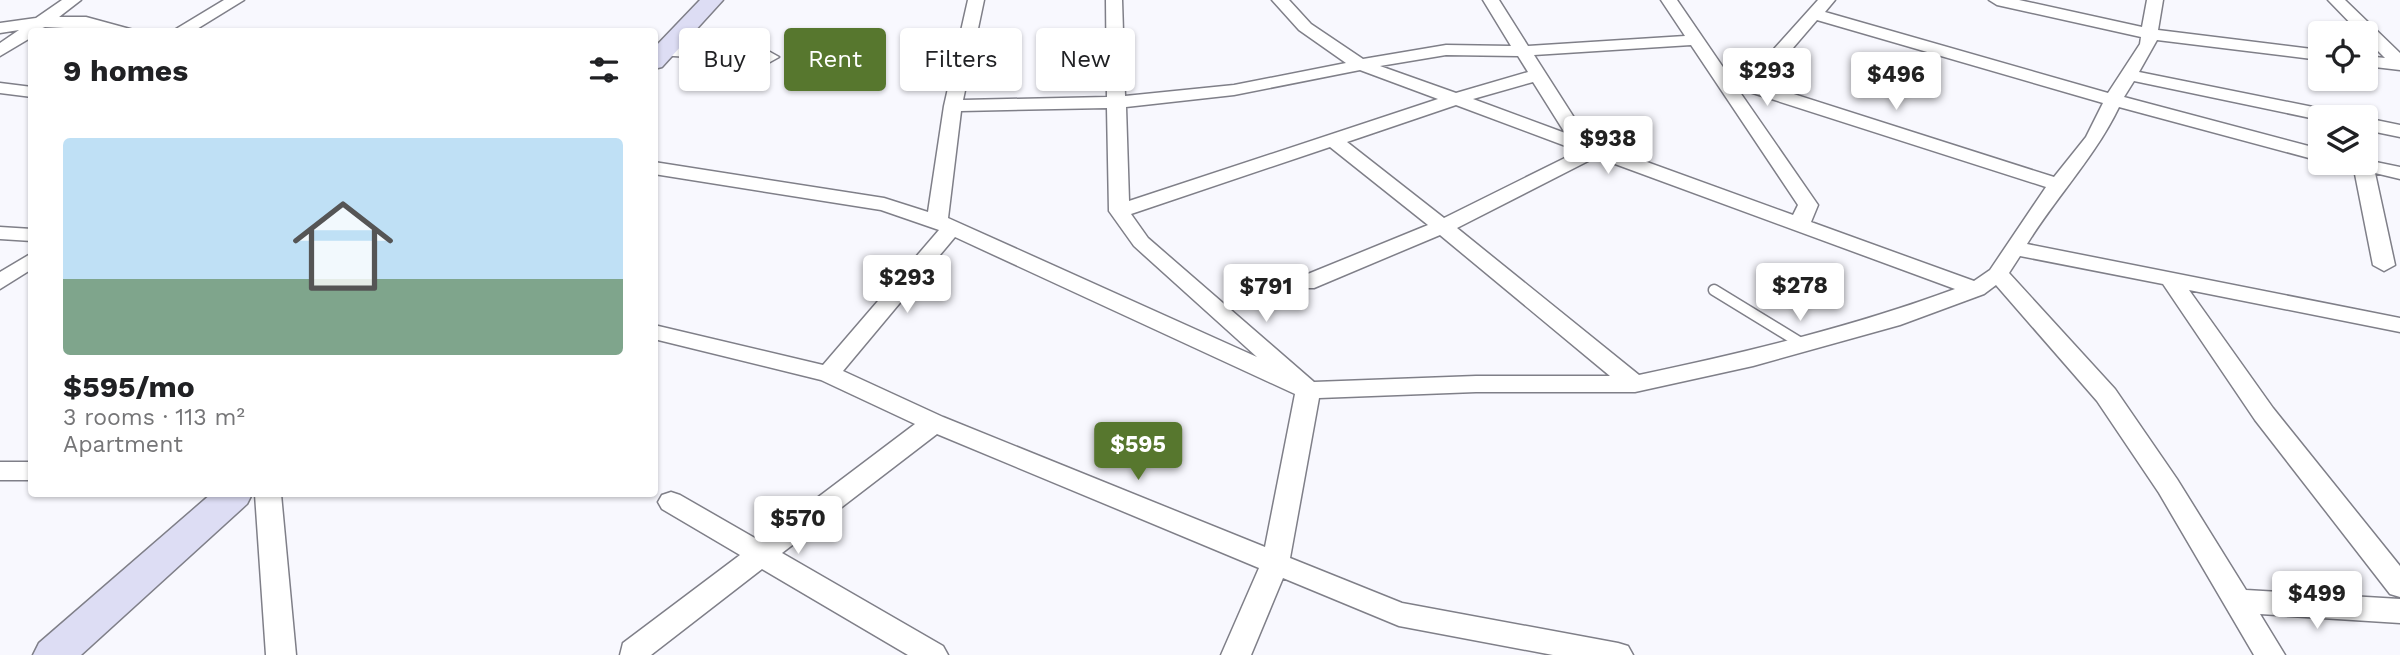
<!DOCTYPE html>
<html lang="en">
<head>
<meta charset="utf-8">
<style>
	body { margin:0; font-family:"Work Sans",sans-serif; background:#f2f2f2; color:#202124; height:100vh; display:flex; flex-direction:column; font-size:26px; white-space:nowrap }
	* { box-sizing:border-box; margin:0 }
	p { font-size:23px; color:#757577 }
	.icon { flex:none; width:38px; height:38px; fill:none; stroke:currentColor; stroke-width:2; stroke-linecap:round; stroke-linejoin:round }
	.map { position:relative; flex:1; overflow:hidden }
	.details { position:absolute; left:28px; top:28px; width:630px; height:469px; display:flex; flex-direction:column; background:#fff; border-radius:7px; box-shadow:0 2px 5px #0004 }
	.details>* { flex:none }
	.top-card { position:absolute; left:679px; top:28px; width:665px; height:63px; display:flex; gap:14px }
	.buttons { position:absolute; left:2308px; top:21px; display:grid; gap:14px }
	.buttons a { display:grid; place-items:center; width:70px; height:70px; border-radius:7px; background:#fff; box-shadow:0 2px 5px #0004; font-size:35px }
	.price { position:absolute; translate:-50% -60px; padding:0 16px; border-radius:7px; background:#fff; color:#222; font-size:23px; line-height:46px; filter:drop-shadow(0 2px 4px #0008) }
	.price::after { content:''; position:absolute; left:50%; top:42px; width:21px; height:16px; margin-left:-10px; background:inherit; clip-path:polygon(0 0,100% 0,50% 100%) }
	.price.on { background:#57772e; color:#fff }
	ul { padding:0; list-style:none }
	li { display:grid; align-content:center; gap:14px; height:371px; padding:0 35px }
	li span { display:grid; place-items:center; height:217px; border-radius:7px; color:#555 }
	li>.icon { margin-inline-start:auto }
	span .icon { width:126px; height:126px; fill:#fffc; stroke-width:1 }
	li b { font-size:30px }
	h2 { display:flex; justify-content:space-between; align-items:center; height:84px; padding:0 35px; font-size:30px }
	.chip { padding:0 24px; border-radius:7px; background:#fff; box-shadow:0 2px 5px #0004; font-size:24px; line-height:63px }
	.chip.on { background:#57772e; color:#fff }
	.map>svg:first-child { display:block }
</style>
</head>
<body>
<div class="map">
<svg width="2400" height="655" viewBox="0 0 2400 655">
	<rect width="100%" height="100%" fill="#f8f8fe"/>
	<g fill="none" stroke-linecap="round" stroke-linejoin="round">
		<defs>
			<path id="lane" d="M1714,290L1804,345"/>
			<path id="street" d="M62,0H81L59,17H86L141,32L45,27L32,32V37L0,56V43L19,30L0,33V23L36,18Z
				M224,0H244L192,32H171Z
				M968,0H984L963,100L1107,97L1106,0H1122L1125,96L1234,85L1346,63L1299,30L1272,0H1289L1311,24L1363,59L1446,45L1511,46L1483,0H1499L1528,46L1685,36L1661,0H1677L1727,73L1747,79L1818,0H1835L1825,12L2108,93L2140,44L2141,37L1997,5L1989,0H2019L2142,27L2147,0H2163L2158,30L2320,50V60L2157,40L2139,72L2333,111L2342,117H2320V120L2134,81L2124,97L2320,149V161L2119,107C2095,157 2056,197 2027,244L2400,318V332L2189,290L2273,408L2400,566V597L2390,594L2255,420L2163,284L2020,256L2009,273L2115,389L2177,479L2246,590L2400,599V623L2260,614L2285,655H2254L2159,493L2097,401L1996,285L1984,294L1900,325L1753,366L1635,392H1476L1319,398L1290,558L1402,603L1618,643L1628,646L1633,655H1553L1399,626L1283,578L1251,655H1221L1259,568L937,434L782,553L943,646L948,655H908L762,569L651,655H620L623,643L740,555L662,509L658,502L662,495L671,492L680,495L760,541L915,424L821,380L654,339V325L823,365L939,230L881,210L654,174V162L884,198L928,212L944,106ZM1817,20L2103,103L2086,137L2054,177L1762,84ZM1691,45L1798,205L1793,215L1589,141L1534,55ZM1446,55L1518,56L1528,72L1456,93L1380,66ZM1360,70L1438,99L1129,201L1126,107L1234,95ZM1533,82L1565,133L1473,99ZM1737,88L2046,187L1990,270L1974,281L1811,222L1818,205ZM1456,105L1579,151L1444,218L1347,142ZM1107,108L1109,211L1134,246L1257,357L948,218L961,111ZM1330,147L1428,225L1298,278L1295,283L1298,288H1314L1440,235L1610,376H1476L1314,382L1148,238L1131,214ZM1596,157L1955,289C1852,327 1747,352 1639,375L1457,228ZM955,237L1295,394L1265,547L943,417L843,371Z
				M2328,0H2345L2400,53V70L2366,66V56L2385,58L2366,39V33H2360Z
				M664,46L770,52L779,57L770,62L658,55L656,51L658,47Z
				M0,83L32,87V97L0,93Z
				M2366,118L2400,125V137L2366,130Z
				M2366,160L2400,167V179L2375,173L2395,265L2384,271L2373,265L2354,169L2343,163H2366Z
				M0,227L32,229V241L0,239Z
				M32,253V269L0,289V272Z
				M0,462H32V480H0Z
				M255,494H281L296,655H266Z"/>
			<path id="secondary" d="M700,0H723L662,67L654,69V48Z
				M211,494H252L247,504L81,655H33L39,643Z"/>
		</defs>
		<use href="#lane" stroke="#7f7f88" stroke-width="13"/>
		<use href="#street" stroke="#7f7f88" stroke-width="3"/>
		<use href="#secondary" stroke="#7f7f88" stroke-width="3"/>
		<use href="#lane" stroke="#fff" stroke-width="10"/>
		<use href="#street" fill="#fff" fill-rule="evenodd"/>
		<use href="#secondary" fill="#ddddf4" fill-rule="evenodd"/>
	</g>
</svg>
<div class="buttons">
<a><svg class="icon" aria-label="locate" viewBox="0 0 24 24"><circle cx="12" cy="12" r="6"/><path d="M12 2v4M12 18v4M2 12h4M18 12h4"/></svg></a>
<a><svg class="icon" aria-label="layers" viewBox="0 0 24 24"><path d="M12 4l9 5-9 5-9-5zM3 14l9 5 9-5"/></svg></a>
</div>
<b class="price" style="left:1767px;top:108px">$293</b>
<b class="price" style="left:1896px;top:112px">$496</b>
<b class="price" style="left:1608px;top:176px">$938</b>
<b class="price" style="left:907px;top:315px">$293</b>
<b class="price" style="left:1800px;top:323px">$278</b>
<b class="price" style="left:1266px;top:324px">$791</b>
<b class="price on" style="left:1138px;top:482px">$595</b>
<b class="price" style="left:798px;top:556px">$570</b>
<b class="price" style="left:2317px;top:631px">$499</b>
<div class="top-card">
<a class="chip">Buy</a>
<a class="chip on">Rent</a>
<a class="chip">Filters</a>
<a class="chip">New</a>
</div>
<section class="details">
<h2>9 homes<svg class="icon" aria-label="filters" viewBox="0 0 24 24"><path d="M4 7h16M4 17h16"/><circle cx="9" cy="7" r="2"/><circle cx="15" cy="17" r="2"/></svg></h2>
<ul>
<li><span style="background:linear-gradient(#bfe0f5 65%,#7fa58c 0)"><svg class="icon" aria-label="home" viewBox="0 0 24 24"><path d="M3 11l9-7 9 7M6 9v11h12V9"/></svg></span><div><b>$595/mo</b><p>3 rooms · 113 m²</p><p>Apartment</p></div></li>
</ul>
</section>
</div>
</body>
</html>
